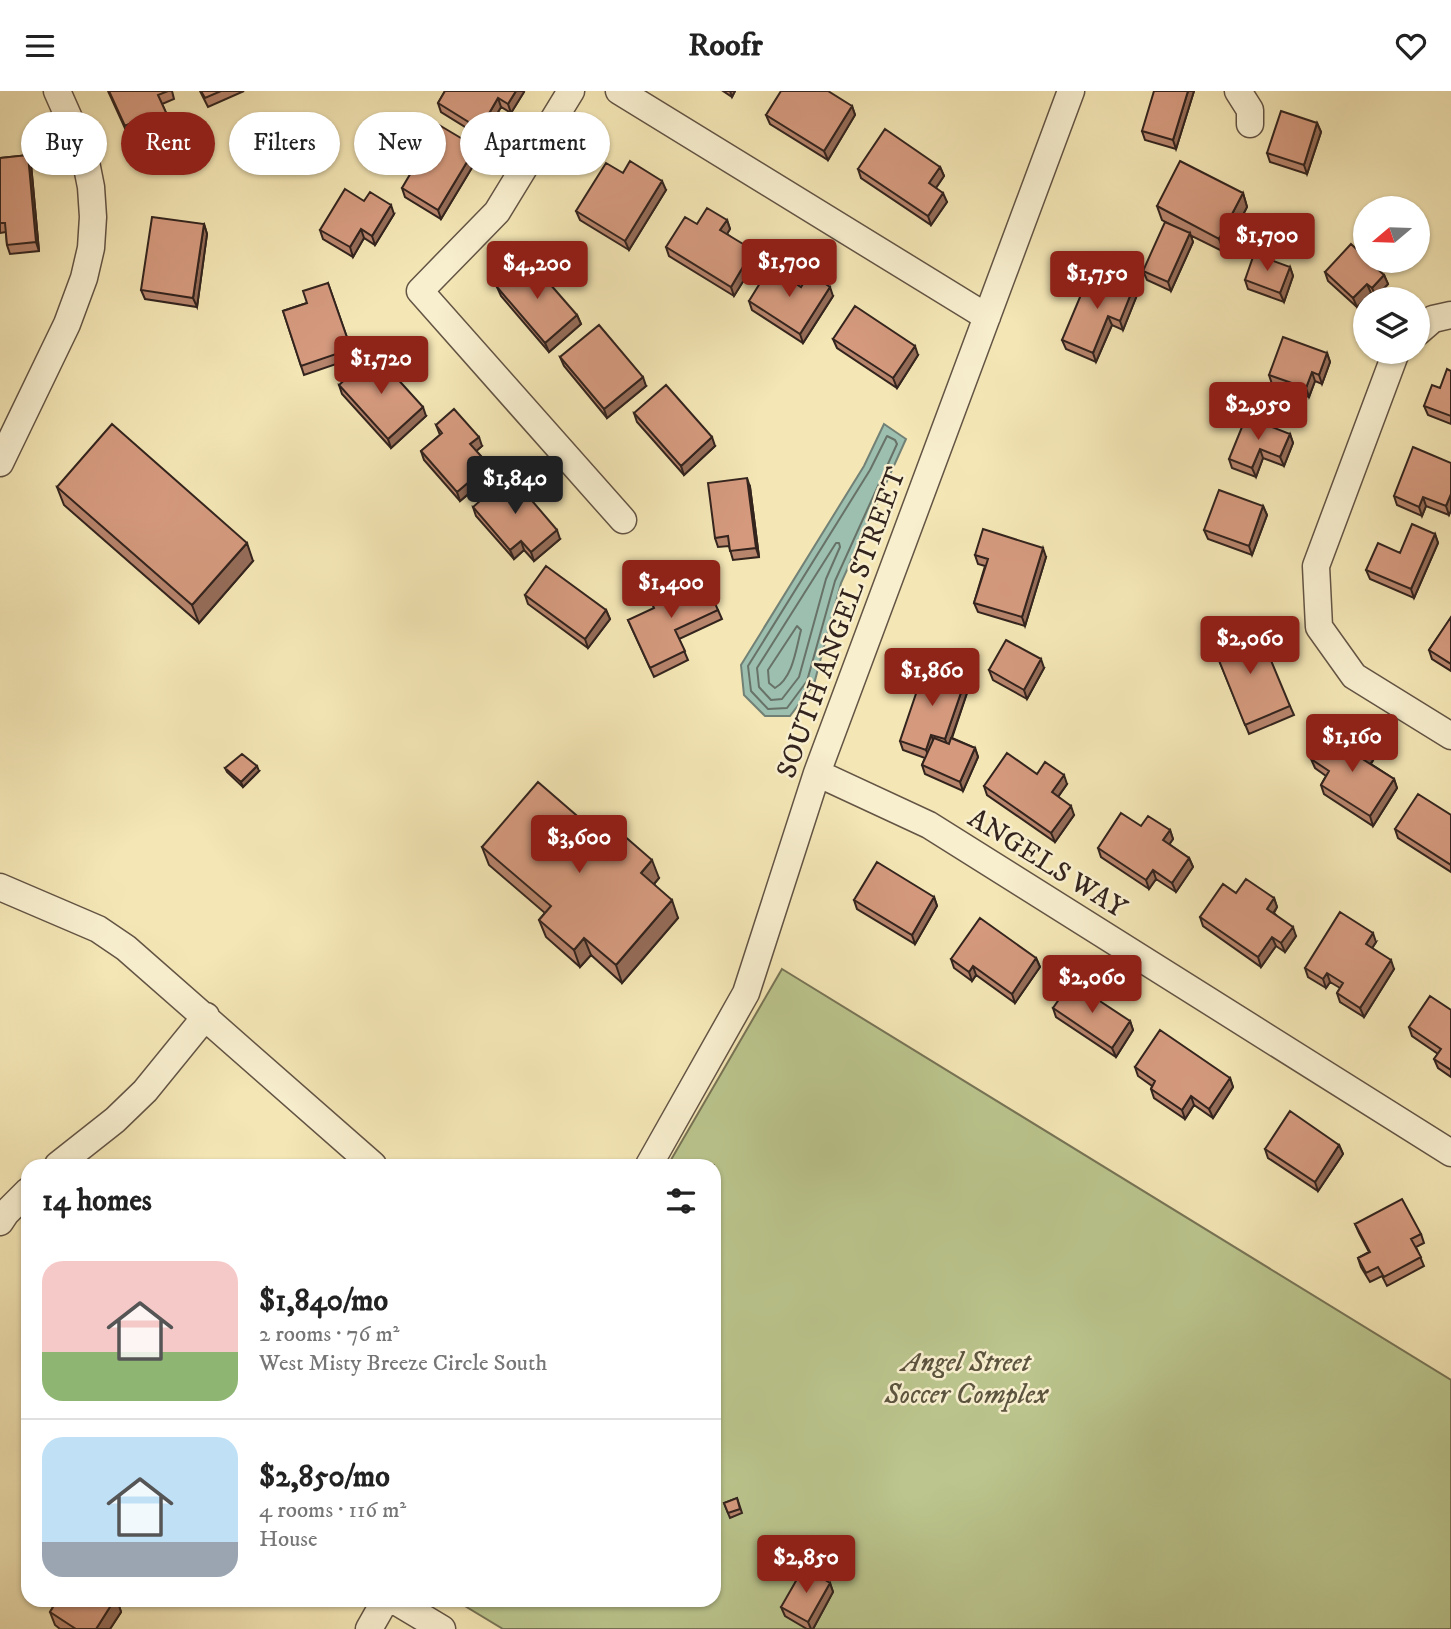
<!DOCTYPE html>
<html lang="en">
<head>
<meta charset="utf-8">
<style>
	body { margin:0; font-family:"IM FELL DW Pica",serif; background:#f2f2f2; color:#222; height:100vh; display:flex; flex-direction:column; font-size:26px; white-space:nowrap }
	* { box-sizing:border-box; margin:0 }
	p { font-size:23px; color:#767676 }
	.icon { flex:none; width:38px; height:38px; fill:none; stroke:currentColor; stroke-width:2; stroke-linecap:round; stroke-linejoin:round }
	.map { position:relative; flex:1; overflow:hidden }
	.details { position:absolute; left:21px; top:1068px; width:700px; height:448px; display:flex; flex-direction:column; background:#fff; border-radius:21px; box-shadow:0 2px 5px #0004 }
	.details>* { flex:none }
	.banner { position:absolute; left:21px; top:21px; width:700px; height:63px; display:flex; gap:14px }
	.needle { width:46px; rotate:251deg }
	.controls { position:absolute; left:1353px; top:105px; display:grid; gap:14px }
	.controls a { display:grid; place-items:center; width:77px; height:77px; border-radius:50%; background:#fff; box-shadow:0 2px 5px #0004; font-size:35px }
	.price { position:absolute; translate:-50% -60px; padding:0 16px; border-radius:7px; background:#8f2418; color:#fff; font-size:23px; line-height:46px; filter:drop-shadow(0 2px 4px #0008) }
	.price::after { content:''; position:absolute; left:50%; top:42px; width:21px; height:16px; margin-left:-10px; background:inherit; clip-path:polygon(0 0,100% 0,50% 100%) }
	.price.selected { background:#222; color:#fff }
	ul { padding:0; list-style:none }
	li { display:flex; align-items:center; gap:21px; height:175px; padding:0 21px }
	li+li { border-top:2px solid #e0e0e0 }
	li span { display:grid; place-items:center; flex:none; width:196px; height:140px; border-radius:21px; color:#555 }
	li>.icon { margin-inline-start:auto }
	span .icon { width:84px; height:84px; fill:#fffc; stroke-width:1 }
	li b { font-size:30px }
	h2 { display:flex; justify-content:space-between; align-items:center; height:84px; padding:0 21px; font-size:30px }
	.chip { padding:0 24px; border-radius:32px; background:#fff; box-shadow:0 2px 5px #0004; font-size:24px; line-height:63px }
	.chip.selected { background:#8f2418; color:#fff }
	header { display:flex; justify-content:space-between; align-items:center; height:91px; padding:0 21px; background:#fff; font-size:32px; font-weight:700 }
	.map>svg:first-child { display:block }
</style>
</head>
<body>
<header><svg class="icon" aria-label="menu" viewBox="0 0 24 24"><path d="M4 6h16M4 12h16M4 18h16"/></svg>Roofr<svg class="icon" aria-label="heart" viewBox="0 0 24 24"><path d="M12 20l-8-8c-3-5 5-10 8-4 3-6 11-1 8 4z"/></svg></header>
<div class="map">
<svg width="1451" height="1538" viewBox="0 0 1451 1538">
	<rect width="100%" height="100%" fill="#f4e6b5"/>
	<filter id="stains"><feTurbulence type="fractalNoise" baseFrequency=".00286" numOctaves="4"/><feColorMatrix values="0 0 0 0 .2 0 0 0 0 .09 0 0 0 0 .02 0 0 0 .5 -.17"/></filter>
	<radialGradient id="worn" r=".72"><stop offset=".6" stop-color="#630" stop-opacity="0"/><stop offset="1" stop-color="#630" stop-opacity=".3"/></radialGradient>
	<path fill="#bbc58d" stroke="#777456" stroke-width="2" d="M782,878L1451,1289V1538H503L455,1509L714,1508V1074H668Z"/>
	<path fill="#9cbfb0" stroke="#728176" stroke-width="2" d="M884,333L906,348L841,492L814,593L790,625H765L744,604L741,574L864,375Z"/>
	<g fill="none" stroke-linecap="round" stroke-linejoin="round">
		<path stroke="#687267" stroke-width="2" d="M887,345L895,349L897,353L835,490L807,590L787,617L768,618L751,600L748,575L870,379Z
			M836,452H839L840,456L826,488L799,586L782,608L771,609L759,596L757,577Z
			M797,535L801,539C796,558 793,587 775,597L769,592L768,579Z"/>
		<defs>
			<path id="minor" d="M571,0L497,121L420,200L623,429
				M619,0L987,226
				M1238,0L1250,19V33
				M1418,241L1433,228L1451,224
				M1396,261L1316,475L1319,536L1354,585L1451,645
				M0,372L67,233L84,187L91,157L93,126L91,96L84,61L57,0
				M817,682L929,734L1451,1062
				M0,796L98,838L126,857L373,1074
				M58,1074L115,1029L145,1000L206,925
				M649,1074L746,902L817,682L1071,0
				M0,1131L6,1122L28,1100
				M392,1508L442,1538
				M369,1538L386,1508"/>
		</defs>
		<use href="#minor" stroke="#635444" stroke-width="29"/>
		<use href="#minor" stroke="#f8efcf" stroke-width="26"/>
	</g>
	<path fill="#b7846c" stroke="#33241e" stroke-width="2" d="M108,0H172L174,8L162,13L183,61L156,73L140,38L128,44Z
		M200,0H244L208,16Z
		M445,0H523L524,1L511,22L501,16L483,47L441,21L438,12Z
		M723,0H735L732,6Z
		M1194,0L1176,58L1145,49L1142,40Z
		M852,15L855,24L828,69L770,33L766,24Z
		M1317,32L1321,41L1307,83L1270,71L1267,62Z
		M28,64L31,73L39,160L10,163L7,154L6,141L0,142V67Z
		M479,65L441,128L405,106L402,97Z
		M940,76L944,85L936,97L947,111L931,134L861,87L858,78Z
		M623,82L666,99L629,159L580,129L576,120Z
		M1243,102L1247,116L1224,161L1190,144L1193,151L1171,200L1147,189L1143,180L1171,134L1162,129L1157,115Z
		M394,123L375,154L364,147L353,166L323,148L320,139Z
		M727,129L730,138L727,143L757,168L734,205L669,165L666,156L697,133Z
		M204,133L207,143L197,216L145,208L141,199Z
		M1290,176L1293,185L1284,211L1248,198L1245,189Z
		M1325,181L1384,184L1388,193L1376,206L1371,202L1357,216L1328,190Z
		M1136,190L1139,199L1123,239L1112,234L1096,271L1066,258L1062,249L1112,197Z
		M328,192L354,267L304,284L283,220L307,212Z
		M497,196L577,224L581,233L549,261L501,205Z
		M801,196L833,205L803,252L752,219L749,210Z
		M833,248L918,264L897,297L837,257Z
		M1327,262L1330,271L1322,293L1315,290L1309,306L1272,293L1269,284Z
		M560,266L646,295L607,327L564,275Z
		M1451,280V333L1428,324L1424,315L1440,297Z
		M339,294L426,325L391,357L342,303Z
		M634,322L715,355L684,384L637,331Z
		M436,334L482,355L476,360L489,374L492,383L460,410L424,369L421,360L440,344Z
		M1290,343L1293,352L1284,375L1263,367L1256,386L1232,377L1229,368Z
		M1451,372L1449,424L1426,415L1422,425L1397,414L1394,405Z
		M57,396L253,470L199,532L64,414Z
		M750,396L759,466L733,469L729,455L718,456L715,447Z
		M1263,415L1267,424L1252,464L1208,448L1204,439Z
		M473,416L560,448L534,470L524,459L514,468L476,425Z
		M1435,443L1438,452L1414,507L1370,488L1366,479Z
		M975,464L1046,466L1025,535L978,521L974,512L985,475L978,473Z
		M525,504L606,519L610,528L588,557L528,513Z
		M718,519L722,528L679,548L688,569L654,586L628,529Z
		M1451,527V580L1432,568L1429,559Z
		M1210,547L1244,555L1290,615L1294,624L1249,643Z
		M1044,577L1027,608L993,589L989,579Z
		M968,599L952,647L975,657L978,666L963,700L925,683L922,674L925,667L903,659L900,650Z
		M1341,657H1371L1375,666L1371,673L1394,688L1397,697L1373,735L1324,703L1321,694L1326,685L1315,677L1311,668Z
		M225,677L259,680L243,696L227,681Z
		M1037,683L1067,693L1058,706L1074,724L1055,751L987,704L984,695Z
		M1451,724V781L1398,747L1395,738Z
		M1141,735L1170,739L1173,748L1169,753L1189,767L1193,776L1176,801L1156,788L1149,798L1101,766L1098,757Z
		M605,749L659,787L654,793L678,827L622,892L591,864L580,876L546,846L539,829L545,822L489,774L482,756Z
		M1236,802L1274,807L1277,816L1274,822L1296,845L1285,861L1276,855L1261,876L1203,835L1200,826Z
		M934,806L937,815L915,853L857,818L854,809Z
		M1376,851L1372,857L1394,878L1364,926L1340,911L1337,902L1340,897L1330,891L1326,897L1308,886L1305,877Z
		M1036,867L1040,876L1015,912L976,884L972,890L954,877L951,868Z
		M1053,917L1130,930L1133,939L1116,966L1056,926Z
		M1451,919V986L1438,977L1434,968L1438,963L1412,945L1409,936Z
		M1135,976L1230,987L1233,996L1213,1027L1194,1014L1185,1028L1154,1007L1151,998L1152,995L1138,985Z
		M1339,1054L1343,1063L1318,1100L1268,1067L1265,1058Z
		M1355,1133L1421,1143L1424,1152L1416,1156L1424,1175L1387,1195L1382,1185L1370,1191L1361,1176L1358,1167L1369,1161L1359,1142Z
		M737,1407L742,1422L730,1427L724,1412Z
		M830,1492L833,1501L813,1538H807L785,1525L781,1516Z
		M58,1508H117L121,1521L110,1538H60L55,1534L50,1521Z"/>
	<path fill="#956c58" stroke="#33241e" stroke-width="2" d="M516,0H523L524,1L511,22L508,13Z
		M730,0H735L732,6Z
		M1188,0H1194L1176,58L1173,49Z
		M498,7L501,16L483,47L480,38Z
		M852,15L855,24L828,69L824,60Z
		M1317,32L1321,41L1307,83L1304,74Z
		M476,56L479,65L441,128L438,119Z
		M28,64L31,73L39,160L36,151Z
		M940,76L944,85L933,101L929,92Z
		M662,90L666,99L629,159L625,150Z
		M943,102L947,111L931,134L928,125Z
		M1243,102L1247,116L1224,161L1219,148Z
		M391,114L394,123L375,154L372,145Z
		M727,129L730,138L724,148L720,139Z
		M204,133L207,143L197,216L193,207Z
		M361,138L364,147L353,166L350,156Z
		M1190,142L1193,151L1171,200L1168,191Z
		M753,159L757,168L734,205L731,196Z
		M1290,176L1293,185L1284,211L1280,202Z
		M1384,184L1388,193L1376,206L1372,197Z
		M1136,190L1139,199L1123,239L1120,230Z
		M1367,193L1371,202L1357,216L1353,207Z
		M830,196L833,205L803,252L800,243Z
		M577,224L581,233L549,261L545,252Z
		M1108,225L1112,234L1096,271L1093,262Z
		M915,255L918,264L897,297L893,287Z
		M1327,262L1330,271L1322,293L1319,284Z
		M1312,281L1315,290L1309,306L1306,297Z
		M643,286L646,295L607,327L604,318Z
		M423,316L426,325L391,357L388,348Z
		M1290,343L1293,352L1284,375L1280,366Z
		M479,346L482,355L474,362L470,353Z
		M712,346L715,355L684,384L681,375Z
		M1260,358L1263,367L1256,386L1252,377Z
		M489,374L492,383L460,410L457,401Z
		M747,387L750,396L759,466L756,457Z
		M1451,403V420L1449,424L1446,415Z
		M1423,406L1426,415L1422,425L1419,416Z
		M1263,415L1267,424L1252,464L1249,455Z
		M557,439L560,448L534,470L531,461Z
		M1435,443L1438,452L1414,507L1411,498Z
		M521,450L524,459L514,468L510,459Z
		M247,452L253,470L199,532L192,514Z
		M1043,457L1046,466L1025,535L1022,526Z
		M606,519L610,528L588,557L585,548Z
		M1041,568L1044,577L1027,608L1024,599Z
		M965,590L968,599L948,657L945,648Z
		M931,644L935,653L930,668L926,659Z
		M975,657L978,666L963,700L960,691Z
		M1371,657L1375,666L1367,678L1364,669Z
		M257,675L259,680L243,696L241,691Z
		M1064,684L1067,693L1055,710L1052,701Z
		M1394,688L1397,697L1373,735L1370,725Z
		M1071,715L1074,724L1055,751L1051,742Z
		M1170,739L1173,748L1166,758L1163,749Z
		M1189,767L1193,776L1176,801L1172,792Z
		M652,769L659,787L648,800L641,782Z
		M1153,779L1156,788L1149,798L1146,789Z
		M934,806L937,815L915,853L912,844Z
		M1274,807L1277,816L1270,827L1267,818Z
		M672,809L678,827L622,892L616,874Z
		M1293,836L1296,845L1285,861L1281,852Z
		M1373,842L1376,851L1369,862L1366,853Z
		M1272,846L1276,855L1261,876L1258,866Z
		M584,847L591,864L580,876L574,859Z
		M1036,867L1040,876L1015,912L1012,903Z
		M1391,869L1394,878L1364,926L1360,917Z
		M973,875L976,884L972,890L969,881Z
		M1327,882L1330,891L1326,897L1323,888Z
		M1130,930L1133,939L1116,966L1112,957Z
		M1230,987L1233,996L1213,1027L1209,1018Z
		M1191,1005L1194,1014L1185,1028L1182,1019Z
		M1339,1054L1343,1063L1318,1100L1315,1091Z
		M830,1492L833,1501L813,1538H811L808,1531Z
		M115,1508H117L121,1521L110,1538H96Z"/>
	<path fill="#d59a7e" stroke="#33241e" stroke-width="2" d="M109,0H168L158,4L180,52L153,64L137,29L125,35Z
		M201,0H221L205,7Z
		M445,0H516L508,13L498,7L480,38L438,12Z
		M781,0H828L852,15L824,60L766,24Z
		M1154,0H1188L1173,49L1142,40Z
		M1281,20L1317,32L1304,74L1267,62Z
		M439,34L476,56L438,119L402,97Z
		M885,38L940,76L929,92L943,102L928,125L858,78Z
		M28,64L36,151L7,154L5,132H0V67Z
		M630,70L662,90L625,150L576,120L606,72L623,82Z
		M1180,70L1243,102L1219,148L1157,115Z
		M345,98L364,110L370,101L391,114L372,145L361,138L350,156L320,139Z
		M707,117L727,129L720,139L753,159L731,196L666,156L685,126L697,133Z
		M152,126L204,133L193,207L141,199Z
		M1165,131L1190,142L1168,191L1143,180Z
		M1351,153L1365,166V170H1369L1384,184L1372,197L1367,193L1353,207L1325,181Z
		M1254,163L1290,176L1280,202L1245,189Z
		M529,169L577,224L545,252L497,196Z
		M770,176L801,196L810,182L830,196L800,243L749,210Z
		M1118,183L1136,190L1120,230L1108,225L1093,262L1062,249L1088,187L1112,197Z
		M328,192L351,258L301,275L283,220L307,212L303,200Z
		M855,215L915,255L893,287L833,248Z
		M599,234L643,286L604,318L560,266Z
		M1283,246L1327,262L1319,284L1312,281L1306,297L1269,284Z
		M374,262L423,316L388,348L339,294Z
		M1447,278L1451,280V325L1424,315L1432,294L1440,297Z
		M666,294L712,346L681,375L634,322Z
		M454,318L479,346L470,353L489,374L457,401L421,360L442,342L436,334Z
		M1246,326L1290,343L1280,366L1260,358L1252,377L1229,368Z
		M112,333L247,452L192,514L57,396Z
		M1413,356L1451,372V403L1446,415L1423,406L1419,416L1394,405Z
		M510,384L557,439L531,461L521,450L510,459L473,416Z
		M747,387L756,457L730,460L728,445L715,447L708,392Z
		M1219,399L1263,415L1249,455L1204,439Z
		M1412,433L1435,443L1411,498L1366,479L1378,452L1400,462Z
		M983,438L1043,457L1022,526L974,512L988,468L975,464Z
		M546,475L606,519L585,548L525,504Z
		M702,484L718,519L675,539L685,560L650,577L628,529L654,517L650,508Z
		M1451,526V573L1429,559Z
		M1236,536L1244,555L1262,548L1290,615L1245,634L1210,547Z
		M1006,549L1041,568L1024,599L989,579Z
		M925,576L965,590L945,648L931,644L926,659L900,650Z
		M1350,643L1371,657L1364,669L1394,688L1370,725L1321,694L1329,680L1311,668L1325,647L1341,657Z
		M934,647L949,653L951,647L975,657L960,691L922,674Z
		M1007,662L1037,683L1045,671L1064,684L1052,701L1071,715L1051,742L984,695Z
		M242,663L257,675L241,691L225,677Z
		M538,691L605,749L615,737L652,769L641,782L672,809L616,874L584,847L574,859L539,829L551,815L482,756Z
		M1418,703L1451,724V774L1395,738Z
		M1121,722L1141,735L1148,725L1170,739L1163,749L1189,767L1172,792L1153,779L1146,789L1098,757Z
		M877,771L934,806L912,844L854,809Z
		M1246,788L1274,807L1267,818L1293,836L1281,852L1272,846L1258,866L1200,826L1223,793L1236,802Z
		M1340,821L1373,842L1366,853L1391,869L1360,917L1337,902L1343,892L1327,882L1323,888L1305,877Z
		M980,827L1036,867L1012,903L973,875L969,881L951,868Z
		M1071,891L1130,930L1112,957L1053,917Z
		M1430,905L1451,919V979L1434,968L1441,958L1409,936Z
		M1160,939L1230,987L1209,1018L1191,1005L1182,1019L1151,998L1155,990L1135,976Z
		M1290,1020L1339,1054L1315,1091L1265,1058Z
		M1402,1108L1421,1143L1411,1148L1421,1166L1384,1186L1378,1176L1366,1182L1358,1167L1370,1161L1355,1133Z
		M737,1407L740,1418L728,1422L724,1412Z
		M804,1476L830,1492L808,1531L781,1516Z
		M58,1508H115L96,1538H76L50,1521Z"/>
	<g text-anchor="middle" stroke-width="5" stroke-linejoin="round" paint-order="stroke">
		<g font-size="28" fill="#33241e" stroke="#f8efcf">
			<text transform="translate(840 531) rotate(-70)" y="10">SOUTH ANGEL STREET</text>
			<text transform="translate(1048 771) rotate(32)" y="10">ANGELS WAY</text>
		</g>
		<g font-size="28" font-style="italic" fill="#5c543f" stroke="#f8efcf">
			<text x="966" y="1280">Angel Street<tspan x="966" dy="32">Soccer Complex</tspan></text>
		</g>
	</g>
	<rect width="100%" height="100%" filter="url(#stains)"/>
	<rect width="100%" height="100%" fill="url(#worn)"/>
</svg>
<div class="controls">
<a><svg class="needle" viewBox="-14 -14 28 28"><path d="M0-13l5 13h-10z" fill="#e53935"/><path d="M0 13l5-13h-10z" fill="#767676"/></svg></a>
<a><svg class="icon" aria-label="layers" viewBox="0 0 24 24"><path d="M12 4l9 5-9 5-9-5zM3 14l9 5 9-5"/></svg></a>
</div>
<b class="price" style="left:1267px;top:182px">$1,700</b>
<b class="price" style="left:789px;top:208px">$1,700</b>
<b class="price" style="left:537px;top:210px">$4,200</b>
<b class="price" style="left:1097px;top:220px">$1,750</b>
<b class="price" style="left:381px;top:305px">$1,720</b>
<b class="price" style="left:1258px;top:351px">$2,950</b>
<b class="price selected" style="left:515px;top:425px">$1,840</b>
<b class="price" style="left:671px;top:529px">$1,400</b>
<b class="price" style="left:1250px;top:585px">$2,060</b>
<b class="price" style="left:932px;top:617px">$1,860</b>
<b class="price" style="left:1352px;top:683px">$1,160</b>
<b class="price" style="left:579px;top:784px">$3,600</b>
<b class="price" style="left:1092px;top:924px">$2,060</b>
<b class="price" style="left:806px;top:1504px">$2,850</b>
<div class="banner">
<a class="chip">Buy</a>
<a class="chip selected">Rent</a>
<a class="chip">Filters</a>
<a class="chip">New</a>
<a class="chip">Apartment</a>
</div>
<section class="details">
<h2>14 homes<svg class="icon" aria-label="filters" viewBox="0 0 24 24"><path d="M4 7h16M4 17h16"/><circle cx="9" cy="7" r="2"/><circle cx="15" cy="17" r="2"/></svg></h2>
<ul>
<li><span style="background:linear-gradient(#f6c9c9 65%,#8fb573 0)"><svg class="icon" aria-label="home" viewBox="0 0 24 24"><path d="M3 11l9-7 9 7M6 9v11h12V9"/></svg></span><div><b>$1,840/mo</b><p>2 rooms · 76 m²</p><p>West Misty Breeze Circle South</p></div></li>
<li><span style="background:linear-gradient(#bfe0f5 75%,#9aa5b1 0)"><svg class="icon" aria-label="home" viewBox="0 0 24 24"><path d="M3 11l9-7 9 7M6 9v11h12V9"/></svg></span><div><b>$2,850/mo</b><p>4 rooms · 116 m²</p><p>House</p></div></li>
</ul>
</section>
</div>
</body>
</html>
